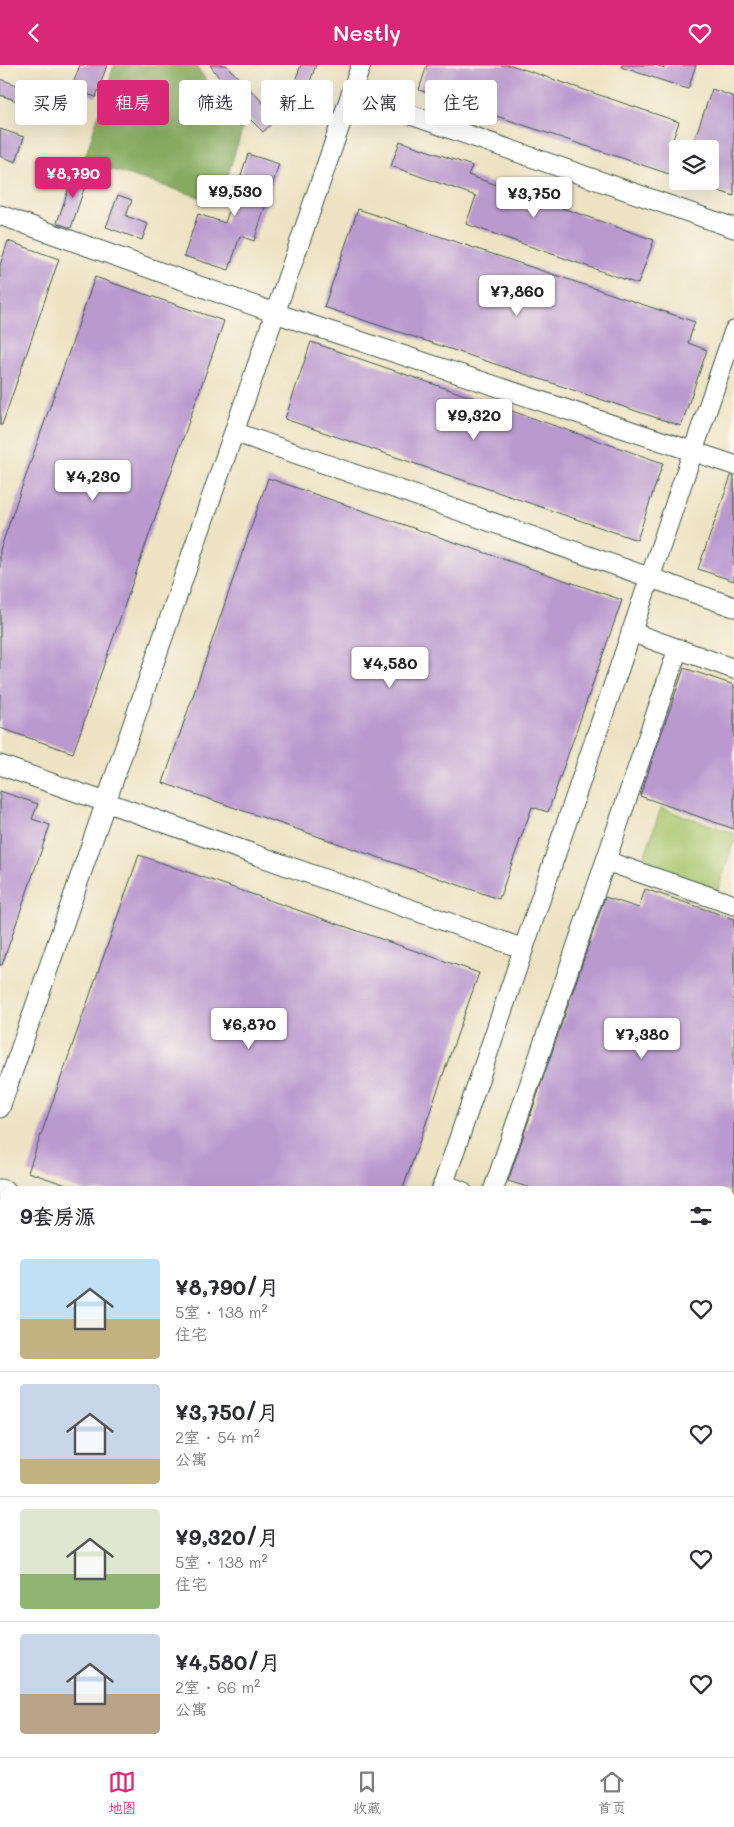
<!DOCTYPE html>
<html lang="zh">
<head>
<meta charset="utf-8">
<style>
	body { margin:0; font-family:Mali,"LXGW WenKai TC",sans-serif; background:#f7f7f7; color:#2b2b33; height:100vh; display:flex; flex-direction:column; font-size:19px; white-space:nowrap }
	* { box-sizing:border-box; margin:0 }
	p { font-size:16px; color:#7c7c81 }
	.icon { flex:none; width:28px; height:28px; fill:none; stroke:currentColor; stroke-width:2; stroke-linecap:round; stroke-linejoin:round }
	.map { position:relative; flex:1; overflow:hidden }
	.panel { position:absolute; left:0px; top:1121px; width:735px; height:571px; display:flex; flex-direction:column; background:#fff; border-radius:15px 15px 0 0; box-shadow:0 5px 20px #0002 }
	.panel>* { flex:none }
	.top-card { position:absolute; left:15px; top:15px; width:705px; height:45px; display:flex; gap:10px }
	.buttons { position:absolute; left:669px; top:75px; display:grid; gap:10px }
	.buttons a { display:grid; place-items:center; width:50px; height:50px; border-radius:5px; background:#fff; box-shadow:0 5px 20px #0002; font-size:25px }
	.price { position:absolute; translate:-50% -42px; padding:0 11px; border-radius:5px; background:#fff; color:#222; font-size:16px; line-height:32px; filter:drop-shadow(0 1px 2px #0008) }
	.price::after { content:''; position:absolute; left:50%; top:30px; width:15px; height:11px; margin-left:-8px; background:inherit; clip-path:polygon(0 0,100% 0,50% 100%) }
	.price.active { background:#db2777; color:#fff }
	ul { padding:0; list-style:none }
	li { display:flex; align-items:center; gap:15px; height:125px; padding:0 20px }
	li+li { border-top:1px solid #e1e1e2 }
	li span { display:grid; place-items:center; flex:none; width:140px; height:100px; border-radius:5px; color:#555 }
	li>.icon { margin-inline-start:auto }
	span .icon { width:60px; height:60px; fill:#fffc; stroke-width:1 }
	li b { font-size:21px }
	h2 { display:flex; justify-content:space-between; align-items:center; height:60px; padding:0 20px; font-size:21px }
	.chip { padding:0 18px; border-radius:5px; background:#fff; box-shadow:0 5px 20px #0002; font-size:18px; line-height:45px }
	.chip.active { background:#db2777; color:#fff }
	header { display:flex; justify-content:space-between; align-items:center; height:65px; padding:0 20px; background:#db2777; color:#fff; font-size:22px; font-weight:600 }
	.tab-bar { display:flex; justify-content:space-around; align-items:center; height:70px; border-top:1px solid #e1e1e2; background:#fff; font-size:14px; color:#7c7c81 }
	.tab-bar a { display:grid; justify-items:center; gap:2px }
	.tab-bar .active { color:#db2777 }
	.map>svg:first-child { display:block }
</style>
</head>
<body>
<header><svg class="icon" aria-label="back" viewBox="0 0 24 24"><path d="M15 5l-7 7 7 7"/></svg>Nestly<svg class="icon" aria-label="heart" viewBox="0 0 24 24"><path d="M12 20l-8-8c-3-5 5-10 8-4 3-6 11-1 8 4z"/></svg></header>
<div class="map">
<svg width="734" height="1692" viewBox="0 0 734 1692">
	<rect width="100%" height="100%" fill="#fbf7ec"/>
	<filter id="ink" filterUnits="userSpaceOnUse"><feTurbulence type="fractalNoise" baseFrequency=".02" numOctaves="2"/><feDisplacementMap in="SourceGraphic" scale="10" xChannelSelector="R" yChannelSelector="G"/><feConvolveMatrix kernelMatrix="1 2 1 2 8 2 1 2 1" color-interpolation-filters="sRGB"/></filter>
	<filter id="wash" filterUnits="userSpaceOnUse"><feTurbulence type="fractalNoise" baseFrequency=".0096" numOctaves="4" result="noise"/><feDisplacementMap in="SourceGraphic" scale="20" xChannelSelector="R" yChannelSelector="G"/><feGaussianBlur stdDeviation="1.12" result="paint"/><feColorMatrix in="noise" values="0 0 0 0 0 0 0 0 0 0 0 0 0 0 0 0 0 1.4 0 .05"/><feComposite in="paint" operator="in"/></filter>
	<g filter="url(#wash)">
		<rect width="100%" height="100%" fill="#ede2c2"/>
		<path fill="#a8c66d" stroke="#648250" d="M661,743L734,768V776L717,827L641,802Z
			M199,1688H271L270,1692H197Z"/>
		<path fill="#86ab60" stroke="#52744a" d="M114,0H196L211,23L244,59L219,138L84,96Z"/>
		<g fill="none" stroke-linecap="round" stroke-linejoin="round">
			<path stroke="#5cc9d3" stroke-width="4" d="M0,1541L5,1543
				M409,1688L422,1692"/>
		</g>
		<g id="blocks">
			<path fill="#ba99cf" d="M80,0H107L96,32L71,24Z
				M210,0H226L278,53L263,67L218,22L223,18Z
				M301,0H316L296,55L282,50Z
				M427,0H511L679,57L671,80L678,82V112L419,25Z
				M622,0H655L665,3L666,0H696L688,24L621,2Z
				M0,14L43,29L38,43L0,30Z
				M712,24L734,32V131L710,123V84H691Z
				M0,64L24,72L16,97L0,91Z
				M400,76L472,101L468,110L654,175L638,219L466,159L476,131L391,101Z
				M248,89L279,99L254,176L240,171L229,205L184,191L198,149L225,158Z
				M75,105L89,109L71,163L57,158Z
				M118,130L132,135L126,151L148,159L142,175L106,162Z
				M358,144L695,257L688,278L707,285L681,361L324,242Z
				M8,176L59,194L2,360H0V200Z
				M95,212L224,256L73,688L0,663V485Z
				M311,277L663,398L637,475L285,354Z
				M731,411H734V516L698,504Z
				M268,413L622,535L548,747L532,742L499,834L163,718Z
				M684,603L734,620V764L640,731Z
				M0,726L38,739L32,754L50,760L2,900H0Z
				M139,790L479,908L402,1126H84L28,1107Z
				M645,824L734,854V1126H540L508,1116L605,832L639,843Z"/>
		</g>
	</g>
	<g filter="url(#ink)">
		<use href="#blocks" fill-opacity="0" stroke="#3e5649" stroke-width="1"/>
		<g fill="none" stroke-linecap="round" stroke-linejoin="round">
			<defs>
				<path id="minor" d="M351,29L734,163
					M0,150L275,248L734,400
					M234,367L734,542
					M631,567L734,604
					M0,700L524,884
					M606,796L734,840
					M0,1043L361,0
					M443,1119L462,1126
					M0,1124L7,1126
					M441,1126L734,266
					M493,1126L678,584
					M0,1163L5,1165
					M730,1215L734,1216
					M0,1252L5,1253
					M0,1281L5,1267
					M0,1334L5,1336
					M0,1348L5,1350
					M730,1593L734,1595"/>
			</defs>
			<use href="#minor" stroke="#3e5649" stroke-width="21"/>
			<path stroke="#3e5649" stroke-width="2.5" stroke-dasharray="1 4" stroke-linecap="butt" d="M730,1615L734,1616
				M673,1692L675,1688
				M680,1692L683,1688"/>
			<use href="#minor" stroke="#fff" stroke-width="19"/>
		</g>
	</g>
</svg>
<div class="buttons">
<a><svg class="icon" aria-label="layers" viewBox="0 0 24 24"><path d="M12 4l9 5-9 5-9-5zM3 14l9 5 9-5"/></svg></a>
</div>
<b class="price active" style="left:73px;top:134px">¥8,790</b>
<b class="price" style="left:235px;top:152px">¥9,530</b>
<b class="price" style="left:534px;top:154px">¥3,750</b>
<b class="price" style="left:517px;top:252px">¥7,860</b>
<b class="price" style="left:474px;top:376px">¥9,320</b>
<b class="price" style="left:93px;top:437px">¥4,230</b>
<b class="price" style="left:390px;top:624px">¥4,580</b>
<b class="price" style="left:249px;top:985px">¥6,870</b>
<b class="price" style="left:642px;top:995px">¥7,380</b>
<div class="top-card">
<a class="chip">买房</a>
<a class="chip active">租房</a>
<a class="chip">筛选</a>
<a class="chip">新上</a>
<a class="chip">公寓</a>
<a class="chip">住宅</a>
</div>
<section class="panel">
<h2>9套房源<svg class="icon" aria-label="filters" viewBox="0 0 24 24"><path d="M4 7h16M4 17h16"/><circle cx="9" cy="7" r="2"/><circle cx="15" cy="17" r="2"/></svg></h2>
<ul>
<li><span style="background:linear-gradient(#bfe0f5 60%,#c2b280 0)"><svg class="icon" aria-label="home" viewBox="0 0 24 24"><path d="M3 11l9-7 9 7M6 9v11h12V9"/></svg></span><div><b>¥8,790/月</b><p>5室 · 138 m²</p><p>住宅</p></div><svg class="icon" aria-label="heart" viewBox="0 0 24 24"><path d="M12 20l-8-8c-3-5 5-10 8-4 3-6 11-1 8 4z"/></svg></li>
<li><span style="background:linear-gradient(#c9d6e8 75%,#c2b280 0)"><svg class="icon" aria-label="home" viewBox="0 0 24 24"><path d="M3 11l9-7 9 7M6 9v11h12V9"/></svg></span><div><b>¥3,750/月</b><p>2室 · 54 m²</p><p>公寓</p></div><svg class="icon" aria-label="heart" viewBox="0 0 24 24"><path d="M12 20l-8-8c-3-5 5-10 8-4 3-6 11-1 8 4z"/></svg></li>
<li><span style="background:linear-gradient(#dfe7d0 65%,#8fb573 0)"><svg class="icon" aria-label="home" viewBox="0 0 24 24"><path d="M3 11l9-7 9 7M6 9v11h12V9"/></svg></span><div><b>¥9,320/月</b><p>5室 · 138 m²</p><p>住宅</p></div><svg class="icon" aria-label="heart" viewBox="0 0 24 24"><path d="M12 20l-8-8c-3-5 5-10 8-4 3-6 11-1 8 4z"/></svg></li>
<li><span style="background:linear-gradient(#c9d6e8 60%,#b9a48a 0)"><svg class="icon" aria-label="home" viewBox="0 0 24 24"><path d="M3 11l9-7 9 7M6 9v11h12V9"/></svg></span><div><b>¥4,580/月</b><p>2室 · 66 m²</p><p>公寓</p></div><svg class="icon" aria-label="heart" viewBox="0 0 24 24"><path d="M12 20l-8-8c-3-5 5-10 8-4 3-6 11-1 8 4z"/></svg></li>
</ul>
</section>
</div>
<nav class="tab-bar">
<a class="active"><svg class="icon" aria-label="map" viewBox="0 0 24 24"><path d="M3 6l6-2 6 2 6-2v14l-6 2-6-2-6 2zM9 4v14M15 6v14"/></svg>地图</a>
<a><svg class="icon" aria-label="saved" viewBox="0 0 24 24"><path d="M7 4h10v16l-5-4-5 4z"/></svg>收藏</a>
<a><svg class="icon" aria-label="home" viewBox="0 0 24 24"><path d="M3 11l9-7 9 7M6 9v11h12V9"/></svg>首页</a>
</nav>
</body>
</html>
